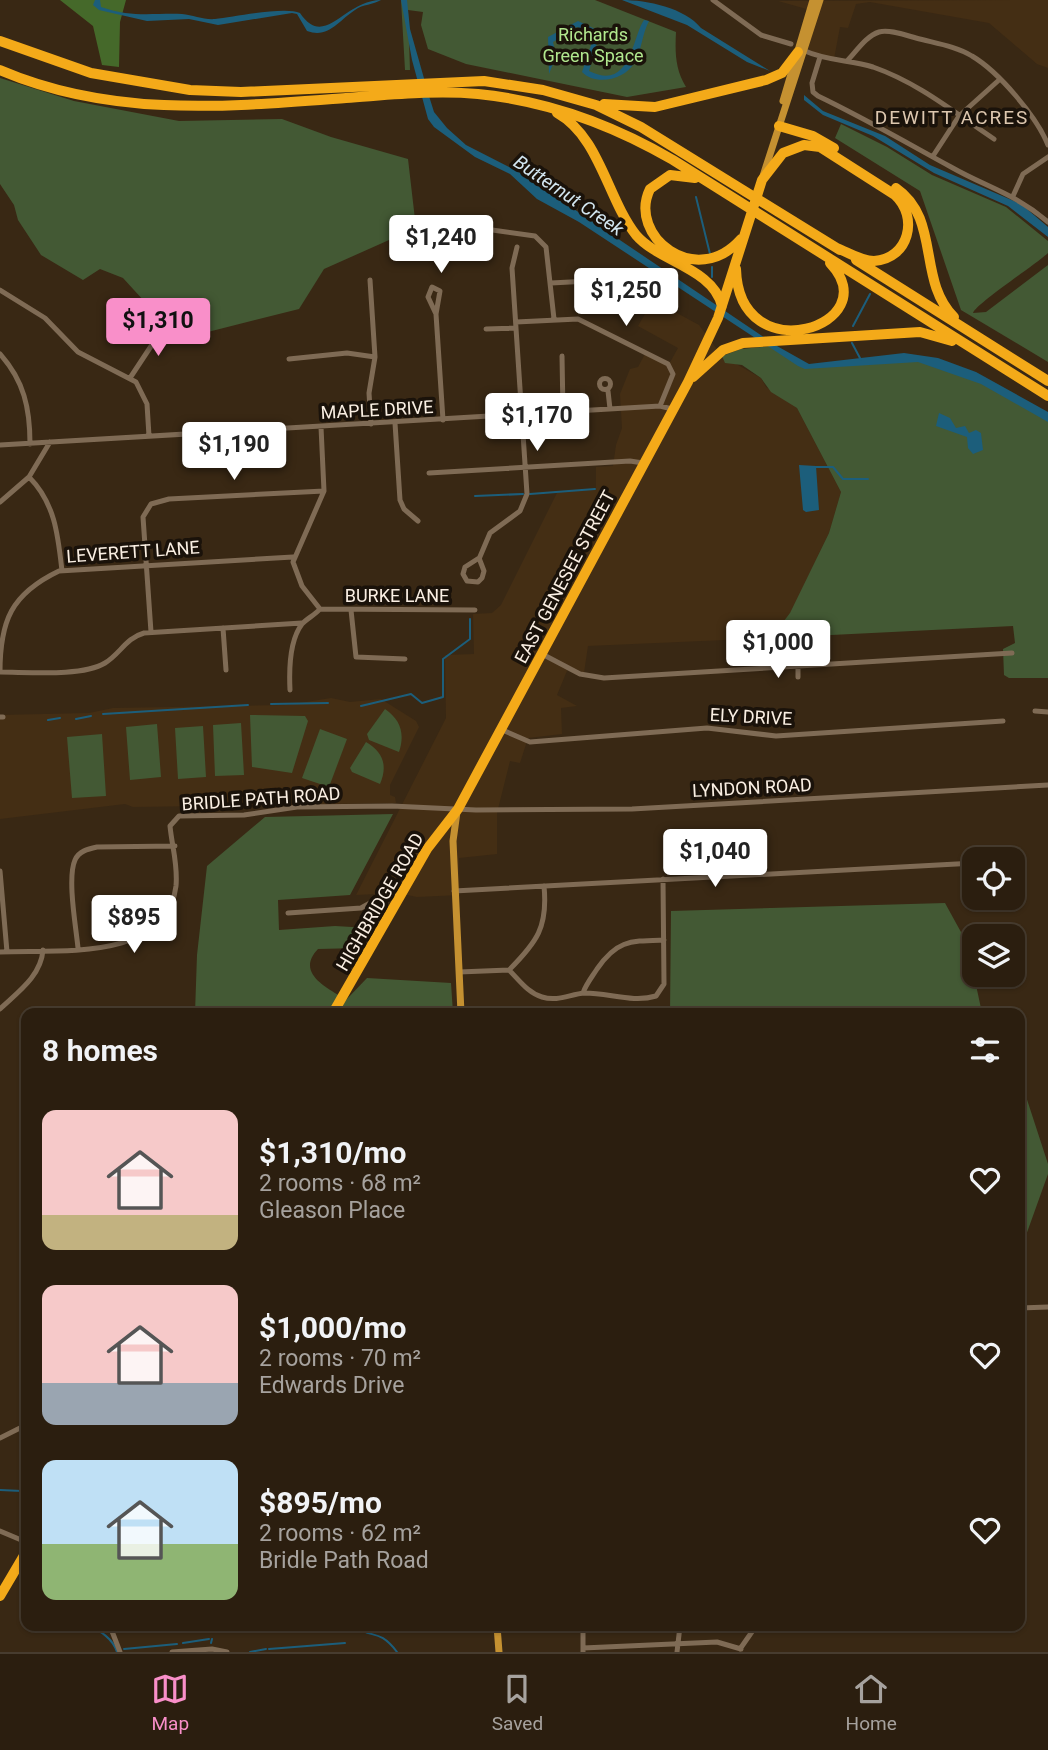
<!DOCTYPE html>
<html lang="en">
<head>
<meta charset="utf-8">
<style>
	body { margin:0; font-family:Roboto,sans-serif; background:#332718; color:#f1f3f6; height:100vh; display:flex; flex-direction:column; font-size:26px; white-space:nowrap }
	* { box-sizing:border-box; margin:0 }
	p { font-size:23px; color:#a6a29e }
	.icon { flex:none; width:38px; height:38px; fill:none; stroke:currentColor; stroke-width:2; stroke-linecap:round; stroke-linejoin:round }
	.map { position:relative; flex:1; overflow:hidden }
	.details { position:absolute; left:21px; top:1008px; width:1004px; height:623px; display:flex; flex-direction:column; background:#2b1e0f; border-radius:14px; box-shadow:0 2px 5px #0004,0 0 0 2px #473c2f }
	.details>* { flex:none }
	.controls { position:absolute; left:962px; top:847px; display:grid; gap:14px }
	.controls a { display:grid; place-items:center; width:63px; height:63px; border-radius:14px; background:#2b1e0f; box-shadow:0 2px 5px #0004,0 0 0 2px #473c2f; font-size:35px }
	.price { position:absolute; translate:-50% -60px; padding:0 16px; border-radius:7px; background:#fff; color:#222; font-size:23px; line-height:46px; filter:drop-shadow(0 2px 4px #0008) }
	.price::after { content:''; position:absolute; left:50%; top:42px; width:21px; height:16px; margin-left:-10px; background:inherit; clip-path:polygon(0 0,100% 0,50% 100%) }
	.price.active { background:#f98fc9; color:#111 }
	ul { padding:0; list-style:none }
	li { display:flex; align-items:center; gap:21px; height:175px; padding:0 21px }
	li span { display:grid; place-items:center; flex:none; width:196px; height:140px; border-radius:14px; color:#555 }
	li>.icon { margin-inline-start:auto }
	span .icon { width:84px; height:84px; fill:#fffc; stroke-width:1 }
	li b { font-size:30px }
	h2 { display:flex; justify-content:space-between; align-items:center; height:84px; padding:0 21px; font-size:30px }
	.menu { display:flex; justify-content:space-around; align-items:center; height:98px; border-top:2px solid #473c2f; background:#2b1e0f; font-size:19px; color:#a6a29e }
	.menu a { display:grid; justify-items:center; gap:4px }
	.menu .active { color:#f98fc9 }
	.map>svg:first-child { display:block }
</style>
</head>
<body>
<div class="map">
<svg width="1048" height="1652" viewBox="0 0 1048 1652">
	<rect width="100%" height="100%" fill="#392814"/>
	<path fill="#442e14" d="M1048,0V68L1037,64L989,23L870,2L856,4L848,28L840,27L834,59L805,51L810,10L778,1Z
		M653,300L699,325L722,356L761,378L766,387L797,408L841,492L829,533L790,614L771,638L588,646L584,673L569,666L557,695L577,706L561,708L562,734L528,738L520,763L510,761L497,813V854L459,858L460,895L417,897L398,893L356,895L446,718L445,655L474,654L473,614L492,613L501,605L558,491L596,490V467L613,466L616,445L622,428L620,394L630,369L638,367L645,354L668,366L678,348L638,326Z
		M331,698L350,702L381,699L416,721L419,727L390,785V795L395,797L396,803L133,807L125,804L0,819V715L89,713L113,708L287,705Z"/>
	<path fill="#435934" d="M401,0H595L676,32C675,52 675,69 686,87L627,97L466,64L428,49L421,25L423,12L408,10L410,70H405Z
		M0,78L74,101L179,121L282,119L331,137L408,159L416,228L324,269L299,309L196,335L155,313L123,278L100,269L83,280L41,255L18,220L14,205L0,184Z
		M841,124L887,147L932,175L1006,207L1048,241V253C1035,265 976,304 973,313L986,312L1048,265V362L961,310L920,191L835,138Z
		M773,346L811,366L916,358L974,376L1048,417V678H1009L1004,675L1003,649L1015,643L1013,626L771,638L790,613L829,533L841,492L797,408L771,392L761,378L742,365L725,363L722,356L741,349Z
		M385,709C401,720 405,734 399,752L369,740L367,734Z
		M250,715L305,716L308,721L292,773L252,767Z
		M241,723L244,775L215,776L213,725Z
		M157,724L161,777L130,780L126,727Z
		M203,726L206,777L178,779L175,728Z
		M320,729L347,739L329,787L302,778Z
		M102,734L106,796L72,798L67,737Z
		M366,742C383,752 388,765 380,784L352,772L350,768Z
		M393,814L350,895L278,900L279,930L335,926L369,928L370,933L359,948L318,949C297,971 322,985 340,996L330,1013H195L197,955L207,866L265,817Z
		M945,903L967,943L982,1013H670L671,911Z
		M367,978L451,983L453,1013H338L346,1000Z
		M1020,1078L1048,1164V1174L1020,1252Z"/>
	<path fill="#45692a" d="M60,0H126L120,22L119,67L102,65L93,26Z"/>
	<path fill="#1c5e7b" d="M95,0H100L101,7C133,18 151,13 182,14C193,15 204,20 215,19C234,17 285,6 300,13C325,50 344,0 381,0C373,5 363,4 355,10C339,20 329,39 307,31L297,14L292,13L218,25L189,19L147,21L99,10L93,5Z
		M401,0H407L410,29L429,96L434,112L447,128L466,145L519,172L777,346L809,364L904,353L938,358L976,372L1048,412V422L981,384L918,362L805,369L798,366L579,222L537,199L510,174L475,157L434,127L428,119L412,60Z
		M622,0C647,0 685,8 701,28L770,71L747,62L687,25Z
		M644,20L649,21C642,34 642,50 634,63C625,80 595,86 582,72L594,36L577,27L553,42L556,56L549,74L548,37L578,21L595,29L598,39L589,71C631,92 632,37 644,20Z
		M804,95L823,111L885,136L930,165L1021,204L1048,227V237L1008,206L934,173L873,136L823,115L804,100Z
		M939,413L950,418L956,428L965,426L969,433L976,430L981,433L983,450L973,454L968,448L967,437L936,426Z
		M799,465L816,466L819,510L806,512L803,510Z"/>
	<g fill="none" stroke-linecap="round" stroke-linejoin="round">
		<path stroke="#1c5e7b" stroke-width="2" d="M696,197L710,254
			M712,277V267
			M853,326L870,294
			M852,343L861,360
			M816,467H833L843,479H868
			M530,494L595,489
			M475,496L523,494
			M271,704L328,703
			M361,706L411,694L422,703L443,697V659L470,639V619
			M103,714L248,705
			M76,719L91,716
			M48,720L60,718
			M0,1490L22,1491L26,1495
			M88,1626C100,1630 113,1639 117,1652
			M356,1626C371,1640 378,1627 397,1652
			M256,1630L298,1629L305,1626
			M183,1643L209,1639
			M211,1643L212,1639
			M124,1649L177,1644
			M269,1649L345,1643
			M250,1652L266,1649"/>
		<path stroke="#7f6b55" stroke-width="5" d="M713,0L761,35L791,44
			M805,51C827,61 851,60 873,67C919,83 955,113 994,139
			M820,57L812,83L813,92L818,96C864,118 907,143 951,167C988,188 1014,193 1048,222
			M847,61C856,52 866,36 879,32C889,29 905,35 916,38C934,43 956,46 972,56C999,72 1037,117 1048,145
			M933,156L959,116L999,80
			M1013,196L1023,174L1048,157
			M478,228L535,236L546,247L554,319
			M370,280L375,357L369,393L371,424
			M551,283L589,281
			M432,287L440,291L436,314L428,297Z
			M0,290L45,318L78,352L136,382L147,404L149,436
			M436,314L443,420
			M516,322L578,319L668,364L673,374L660,406
			M486,329L516,328
			M0,354C24,381 30,408 30,444
			M562,356L563,412
			M289,359L347,353L375,357
			M130,378L165,325
			M599.5 384a5.5 5.5 0 1 1 11 0a5.5 5.5 0 1 1-11 0Z
			M608,391L610,409
			M395,423L400,500L404,509L418,521
			M0,445L660,406L672,409
			M429,473L630,461L643,463
			M29,477C55,503 58,535 62,571
			M0,502L29,477L50,442
			M479,558L484,571L482,578L478,582L467,581L463,574L465,567Z
			M479,559L490,533L520,511L527,494L512,268L517,247
			M320,609L302,586L293,562L324,491L321,427
			M320,609L475,610
			M351,610L356,657L405,659
			M223,628L226,670
			M151,632L143,517L151,504L169,499L324,491
			M542,654L580,674L604,678L1012,653
			M798,666V677
			M0,672C0,621 11,594 59,571L293,557
			M0,672C28,672 82,677 105,663C120,654 126,638 144,633L302,623
			M290,690C289,670 289,641 302,624C306,619 315,615 320,609
			M1035,711L1048,712
			M0,717H3
			M500,729L530,742L707,728L776,736L1003,721
			M0,871L7,952
			M454,891L975,863
			M288,913L361,908L379,898L400,896
			M78,948C76,927 67,878 75,860C79,851 88,849 97,847L175,846
			M0,952C55,949 167,963 176,886C178,864 172,847 170,826L179,816L244,815L297,807L392,806L476,810L632,809L1048,785
			M509,970C519,980 528,993 542,997C558,1002 570,994 585,993C609,993 633,1003 656,996L664,984L663,879
			M509,970C537,942 548,927 544,886
			M459,972L509,970
			M583,993C586,984 592,977 597,969C617,940 630,941 664,940
			M0,1009C18,992 41,976 43,950
			M1020,1308L1048,1307
			M0,1438L26,1425
			M0,1531L26,1542
			M110,1626L120,1652
			M583,1648L717,1642L741,1649
			M740,1649L756,1626
			M172,1652L212,1649L227,1652
			M583,1652V1626
			M677,1652L680,1626"/>
		<path stroke="#c59131" stroke-width="7" d="M783,101L813,0
			M763,176L820,0
			M457,812L453,841L461,1013
			M497,1626L499,1652"/>
		<path stroke="#f4aa19" stroke-width="10" d="M0,41L91,73L190,90L241,92L484,81L543,90L596,105L641,127L840,250
			M0,70C112,118 227,107 346,98C390,95 434,90 478,94C548,101 613,125 673,160L1048,396
			M604,104L655,107L766,80L782,73L798,52
			M557,113C600,137 607,198 636,235C659,262 713,268 722,306
			M779,126L813,136L834,148
			M695,178L670,175L650,189C627,236 696,290 741,239
			M896,188C941,219 917,281 954,317
			M856,260L1048,381
			M736,269C739,374 889,325 830,263
			M693,377L723,350L743,343L920,332L952,341
			M333,1013L427,849L458,809L688,382L718,318L762,180L783,153L804,145L820,147L895,195C919,217 909,259 874,261C861,261 849,253 837,248
			M0,1596L26,1552"/>
	</g>
	<g text-anchor="middle" stroke-width="7" stroke-linejoin="round" paint-order="stroke">
		<g font-size="18" fill="#b1e78e" stroke="#1a120a">
			<text x="593" y="41">Richards<tspan x="593" dy="21">Green Space</tspan></text>
		</g>
		<g font-size="18" fill="#faefe3" stroke="#1a120a">
			<text transform="translate(377 410) rotate(-3)" y="6">MAPLE DRIVE</text>
			<text transform="translate(133 552) rotate(-4)" y="6">LEVERETT LANE</text>
			<text transform="translate(565 577) rotate(-62)" y="6">EAST GENESEE STREET</text>
			<text x="397" y="602">BURKE LANE</text>
			<text transform="translate(751 717) rotate(3)" y="6">ELY DRIVE</text>
			<text transform="translate(752 788) rotate(-3)" y="6">LYNDON ROAD</text>
			<text transform="translate(261 799) rotate(-4)" y="6">BRIDLE PATH ROAD</text>
			<text transform="translate(380 902) rotate(-60)" y="6">HIGHBRIDGE ROAD</text>
		</g>
		<g font-size="19" letter-spacing="2" fill="#ddc7af" stroke="#1a120a">
			<text x="952" y="124">DEWITT ACRES</text>
		</g>
		<g font-size="19" font-style="italic" fill="#d3e7f2" stroke="#1a120a">
			<text transform="translate(569 195) rotate(34)" y="7">Butternut Creek</text>
		</g>
	</g>
</svg>
<div class="controls">
<a><svg class="icon" aria-label="locate" viewBox="0 0 24 24"><circle cx="12" cy="12" r="6"/><path d="M12 2v4M12 18v4M2 12h4M18 12h4"/></svg></a>
<a><svg class="icon" aria-label="layers" viewBox="0 0 24 24"><path d="M12 4l9 5-9 5-9-5zM3 14l9 5 9-5"/></svg></a>
</div>
<b class="price" style="left:441px;top:275px">$1,240</b>
<b class="price" style="left:626px;top:328px">$1,250</b>
<b class="price active" style="left:158px;top:358px">$1,310</b>
<b class="price" style="left:537px;top:453px">$1,170</b>
<b class="price" style="left:234px;top:482px">$1,190</b>
<b class="price" style="left:778px;top:680px">$1,000</b>
<b class="price" style="left:715px;top:889px">$1,040</b>
<b class="price" style="left:134px;top:955px">$895</b>
<section class="details">
<h2>8 homes<svg class="icon" aria-label="filters" viewBox="0 0 24 24"><path d="M4 7h16M4 17h16"/><circle cx="9" cy="7" r="2"/><circle cx="15" cy="17" r="2"/></svg></h2>
<ul>
<li><span style="background:linear-gradient(#f6c9c9 75%,#c2b280 0)"><svg class="icon" aria-label="home" viewBox="0 0 24 24"><path d="M3 11l9-7 9 7M6 9v11h12V9"/></svg></span><div><b>$1,310/mo</b><p>2 rooms · 68 m²</p><p>Gleason Place</p></div><svg class="icon" aria-label="heart" viewBox="0 0 24 24"><path d="M12 20l-8-8c-3-5 5-10 8-4 3-6 11-1 8 4z"/></svg></li>
<li><span style="background:linear-gradient(#f6c9c9 70%,#9aa5b1 0)"><svg class="icon" aria-label="home" viewBox="0 0 24 24"><path d="M3 11l9-7 9 7M6 9v11h12V9"/></svg></span><div><b>$1,000/mo</b><p>2 rooms · 70 m²</p><p>Edwards Drive</p></div><svg class="icon" aria-label="heart" viewBox="0 0 24 24"><path d="M12 20l-8-8c-3-5 5-10 8-4 3-6 11-1 8 4z"/></svg></li>
<li><span style="background:linear-gradient(#bfe0f5 60%,#8fb573 0)"><svg class="icon" aria-label="home" viewBox="0 0 24 24"><path d="M3 11l9-7 9 7M6 9v11h12V9"/></svg></span><div><b>$895/mo</b><p>2 rooms · 62 m²</p><p>Bridle Path Road</p></div><svg class="icon" aria-label="heart" viewBox="0 0 24 24"><path d="M12 20l-8-8c-3-5 5-10 8-4 3-6 11-1 8 4z"/></svg></li>
</ul>
</section>
</div>
<nav class="menu">
<a class="active"><svg class="icon" aria-label="map" viewBox="0 0 24 24"><path d="M3 6l6-2 6 2 6-2v14l-6 2-6-2-6 2zM9 4v14M15 6v14"/></svg>Map</a>
<a><svg class="icon" aria-label="saved" viewBox="0 0 24 24"><path d="M7 4h10v16l-5-4-5 4z"/></svg>Saved</a>
<a><svg class="icon" aria-label="home" viewBox="0 0 24 24"><path d="M3 11l9-7 9 7M6 9v11h12V9"/></svg>Home</a>
</nav>
</body>
</html>
